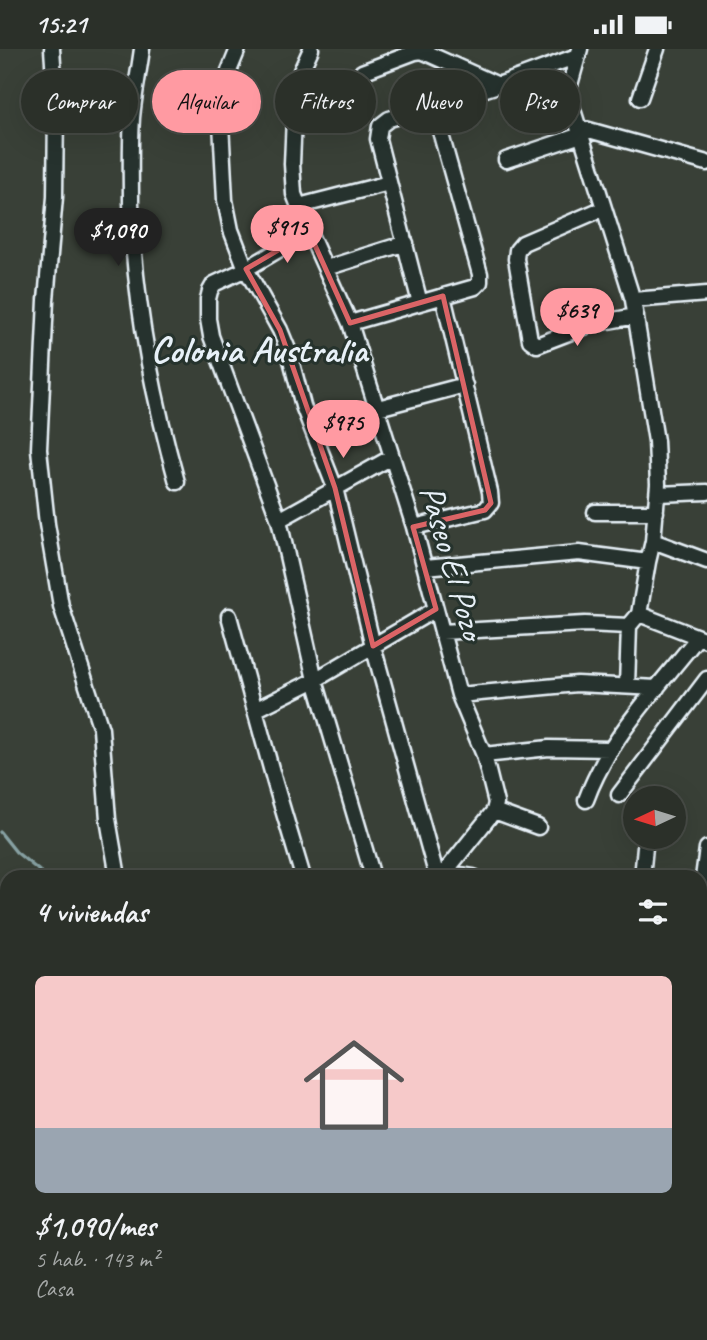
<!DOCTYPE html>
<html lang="es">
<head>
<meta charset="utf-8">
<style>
	body { margin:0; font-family:Caveat,sans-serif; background:#333831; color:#f1f3f6; height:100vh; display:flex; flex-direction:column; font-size:26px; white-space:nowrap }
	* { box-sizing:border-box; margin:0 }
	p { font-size:23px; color:#a6a9a8 }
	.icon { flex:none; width:38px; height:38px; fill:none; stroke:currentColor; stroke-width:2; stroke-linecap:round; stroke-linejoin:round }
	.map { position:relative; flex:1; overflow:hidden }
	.sheet { position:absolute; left:0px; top:821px; width:707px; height:471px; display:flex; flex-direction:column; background:#2b3029; border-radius:21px 21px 0 0; box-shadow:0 7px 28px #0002,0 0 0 2px #474b46 }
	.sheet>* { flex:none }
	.guide { position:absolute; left:21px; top:21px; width:665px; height:63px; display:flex; gap:14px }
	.needle { width:46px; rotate:266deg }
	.buttons { position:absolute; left:623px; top:737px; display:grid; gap:14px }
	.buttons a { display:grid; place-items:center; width:63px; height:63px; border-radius:50%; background:#2b3029; box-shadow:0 7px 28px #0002,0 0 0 2px #474b46; font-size:35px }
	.price { position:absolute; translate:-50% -60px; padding:0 16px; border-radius:24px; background:#ff9aa2; color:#111; font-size:23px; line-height:46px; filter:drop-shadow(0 2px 4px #0008) }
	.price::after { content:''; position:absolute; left:50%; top:42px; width:21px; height:16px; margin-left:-10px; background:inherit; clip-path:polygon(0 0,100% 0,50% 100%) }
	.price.selected { background:#222; color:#fff }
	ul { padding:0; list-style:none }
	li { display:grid; align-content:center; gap:14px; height:371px; padding:0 35px }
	li span { display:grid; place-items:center; height:217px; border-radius:10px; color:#555 }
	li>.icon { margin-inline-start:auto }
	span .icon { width:126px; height:126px; fill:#fffc; stroke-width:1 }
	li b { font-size:30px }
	h2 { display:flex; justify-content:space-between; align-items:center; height:84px; padding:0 35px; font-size:30px }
	.tag { padding:0 24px; border-radius:32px; background:#2b3029; box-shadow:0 7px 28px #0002,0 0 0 2px #474b46; font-size:24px; line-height:63px }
	.tag.selected { background:#ff9aa2; color:#111 }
	.status { display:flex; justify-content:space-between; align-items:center; height:49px; padding:0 35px; background:#2b3029; direction:ltr }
	.status svg { height:19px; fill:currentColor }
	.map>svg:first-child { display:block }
</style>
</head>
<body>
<div class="status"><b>15:21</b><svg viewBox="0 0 49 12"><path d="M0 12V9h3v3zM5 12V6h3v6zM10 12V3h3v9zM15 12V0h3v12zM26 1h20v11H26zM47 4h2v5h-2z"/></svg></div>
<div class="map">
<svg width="707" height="1291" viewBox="0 0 707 1291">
	<rect width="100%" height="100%" fill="#394037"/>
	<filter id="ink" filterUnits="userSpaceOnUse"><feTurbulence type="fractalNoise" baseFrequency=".0143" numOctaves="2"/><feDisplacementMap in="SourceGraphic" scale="14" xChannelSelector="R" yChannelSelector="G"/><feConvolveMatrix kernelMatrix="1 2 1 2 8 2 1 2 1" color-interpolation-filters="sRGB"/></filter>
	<g filter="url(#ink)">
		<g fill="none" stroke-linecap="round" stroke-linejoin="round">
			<path stroke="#87a1a3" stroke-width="3.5" d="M0,783L16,803L47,828
				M0,1130L1,1098L7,1082"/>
			<defs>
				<path id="minor" d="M52,0L56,57L55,148L46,251L39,400L47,475L61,557L101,680L108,770L118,828
					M142,0C139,23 134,46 132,69C130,97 131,126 131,154C134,249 151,341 177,433
					M238,0L229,22L220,55L225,151L231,181L246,220L280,281L289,303L303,357L335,439L373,597L437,828
					M311,0L301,22L295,45L292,115L294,145L309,183L350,274L414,478L459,646L484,706L496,754L494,762L441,828
					M580,0L568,43L569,48L633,251L656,392L658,435L653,492L648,513L639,565L629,577L627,637
					M362,23L415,3L422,2L498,36
					M640,49L657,0
					M578,78L707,114
					M506,111L581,86
					M299,157L389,134
					M604,159L523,194L517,201L516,210L530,291L537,296L592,275L636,267
					M309,183L246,220L214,235L210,242L208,250V270L211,287L279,471L315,631L373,828
					M326,219L406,194
					M633,251L707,245
					M420,254L378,90L380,77L389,70L433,57
					M350,274L475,238L480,233V225L433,57L498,36L577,7
					M378,359L465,336
					M658,445L707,443
					M595,463H656
					M279,471L392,408
					M414,478L485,461L491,454L490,443L443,247
					M653,492L707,512
					M425,518L579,504L648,513
					M639,565L706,591
					M229,567L275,734L303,828
					M442,583L585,575L629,577
					M459,646L577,635L657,639
					M255,661L315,631L436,560
					M484,706L549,699L610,700
					M619,746L707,630
					M586,751C609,688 658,639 698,588
					M494,762L538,778
					M444,823L474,828
					M642,828L646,788
					M700,852L707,799
					M700,861L707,862
					M700,934L707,935
					M700,995L707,996
					M700,1062L707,1063
					M700,1126L707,1127
					M700,1190L707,1191
					M0,1207L7,1198
					M700,1255L707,1256
					M458,1284L461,1291
					M472,1284L513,1291
					M42,1291L54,1284
					M157,1291L165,1284
					M270,1291L278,1284
					M376,1291L385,1284
					M614,1291V1284"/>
			</defs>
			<use href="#minor" stroke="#e8f1f8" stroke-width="19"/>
			<use href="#minor" stroke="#26332d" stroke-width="14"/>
		</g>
	</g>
	<path fill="none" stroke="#db6466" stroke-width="5" stroke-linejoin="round" d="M309,183L350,274L443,247L491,454L485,461L413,478L436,560L373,597L335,439L280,281L246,220Z"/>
	<g text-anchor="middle" stroke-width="6" stroke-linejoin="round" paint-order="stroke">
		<g font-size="35" fill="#e8f1f8" stroke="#26332d">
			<text transform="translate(453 513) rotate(74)" y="12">Paseo El Pozo</text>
		</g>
		<g font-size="37" font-weight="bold" fill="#e8f1f8" stroke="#26332d">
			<text x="259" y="313">Colonia Australia</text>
		</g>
	</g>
</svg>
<div class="buttons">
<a><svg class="needle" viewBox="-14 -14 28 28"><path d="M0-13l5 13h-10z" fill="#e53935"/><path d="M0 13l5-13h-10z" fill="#a6a9a8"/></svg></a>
</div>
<b class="price" style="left:287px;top:216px">$915</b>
<b class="price selected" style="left:118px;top:219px">$1,090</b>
<b class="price" style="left:577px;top:299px">$639</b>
<b class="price" style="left:343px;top:411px">$975</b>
<div class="guide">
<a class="tag">Comprar</a>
<a class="tag selected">Alquilar</a>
<a class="tag">Filtros</a>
<a class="tag">Nuevo</a>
<a class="tag">Piso</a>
</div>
<section class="sheet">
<h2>4 viviendas<svg class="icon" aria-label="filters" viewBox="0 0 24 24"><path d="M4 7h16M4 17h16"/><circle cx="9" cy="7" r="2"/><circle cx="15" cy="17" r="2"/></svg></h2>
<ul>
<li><span style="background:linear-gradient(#f6c9c9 70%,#9aa5b1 0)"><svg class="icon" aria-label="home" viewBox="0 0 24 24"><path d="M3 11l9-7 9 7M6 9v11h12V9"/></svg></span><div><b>$1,090/mes</b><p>5 hab. · 143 m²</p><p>Casa</p></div></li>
</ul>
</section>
</div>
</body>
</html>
